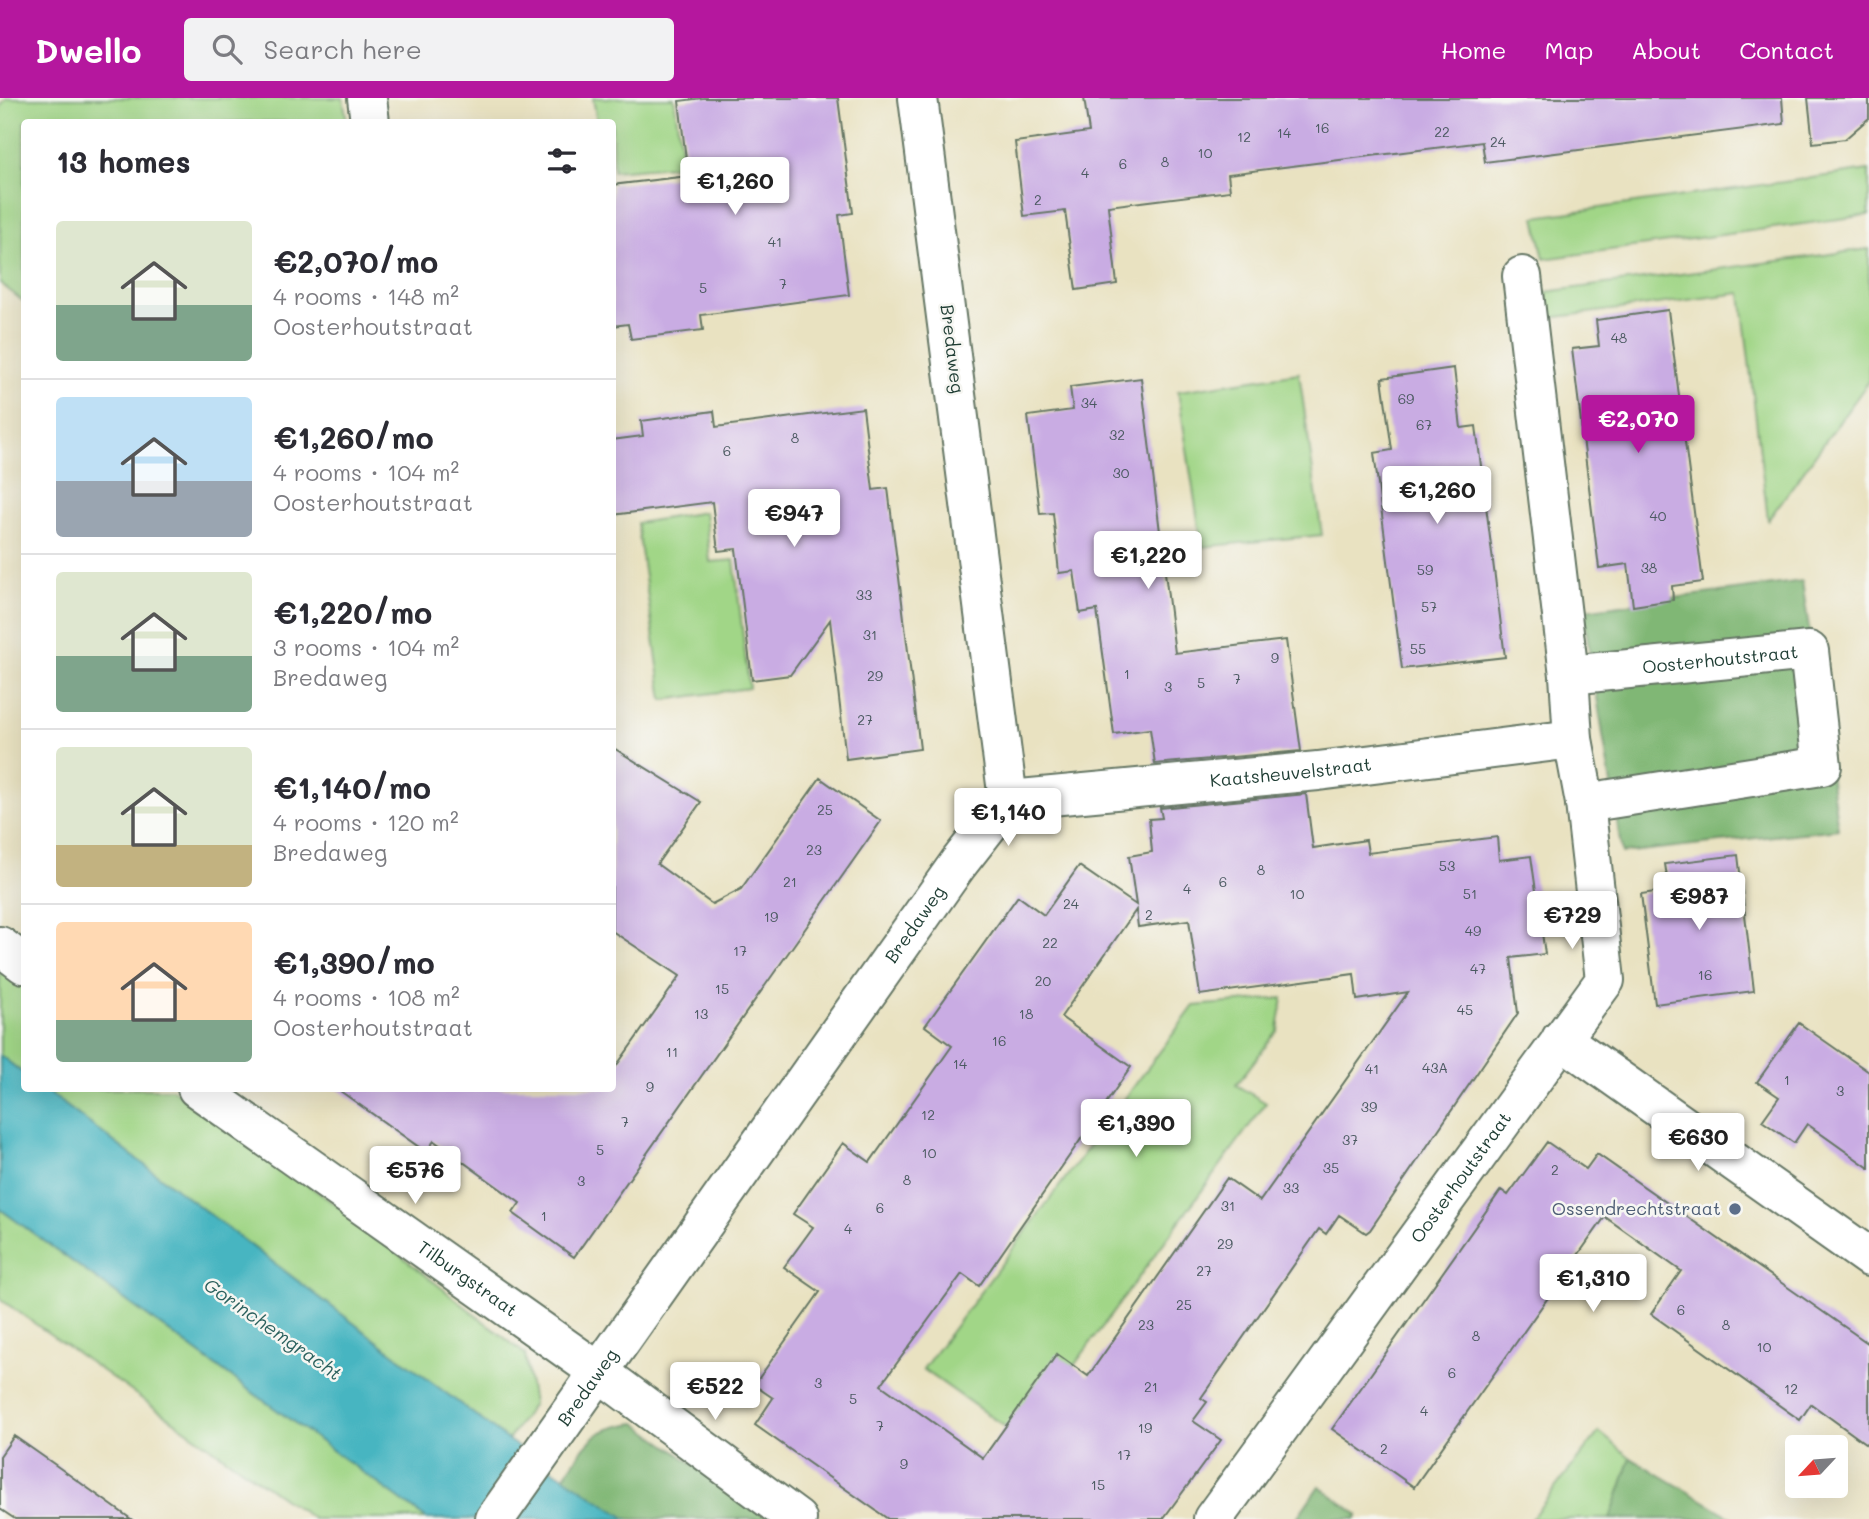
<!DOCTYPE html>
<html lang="en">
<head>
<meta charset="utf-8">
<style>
	body { margin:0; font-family:Mali,sans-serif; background:#f2f2f3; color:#2b2b33; height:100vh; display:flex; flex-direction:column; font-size:26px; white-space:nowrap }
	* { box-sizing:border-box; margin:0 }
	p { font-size:23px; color:#7c7c81 }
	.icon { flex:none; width:38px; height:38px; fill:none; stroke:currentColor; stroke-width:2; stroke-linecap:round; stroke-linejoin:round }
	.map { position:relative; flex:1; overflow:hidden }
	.side { position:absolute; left:21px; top:21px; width:595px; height:973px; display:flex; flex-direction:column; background:#fff; border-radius:7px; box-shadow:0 7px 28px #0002 }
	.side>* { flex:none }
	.needle { width:46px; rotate:244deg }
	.fabs { position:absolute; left:1785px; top:1337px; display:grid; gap:14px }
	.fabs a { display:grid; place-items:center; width:63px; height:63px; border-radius:7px; background:#fff; box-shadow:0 7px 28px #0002; font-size:35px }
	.price { position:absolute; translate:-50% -60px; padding:0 16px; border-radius:7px; background:#fff; color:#222; font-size:23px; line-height:46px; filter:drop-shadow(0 2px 4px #0008) }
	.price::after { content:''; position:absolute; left:50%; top:42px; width:21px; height:16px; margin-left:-10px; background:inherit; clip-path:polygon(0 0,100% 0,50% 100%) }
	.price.active { background:#b5179e; color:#fff }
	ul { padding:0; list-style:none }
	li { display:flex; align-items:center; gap:21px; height:175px; padding:0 35px }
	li+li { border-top:2px solid #e1e1e2 }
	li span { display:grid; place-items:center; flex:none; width:196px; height:140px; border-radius:7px; color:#555 }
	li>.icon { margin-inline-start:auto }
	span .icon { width:84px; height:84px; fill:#fffc; stroke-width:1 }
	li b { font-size:30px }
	h2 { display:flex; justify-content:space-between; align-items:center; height:84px; padding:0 35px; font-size:30px }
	header { display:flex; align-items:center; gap:42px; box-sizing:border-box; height:98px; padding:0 35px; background:#b5179e; color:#fff }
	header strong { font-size:33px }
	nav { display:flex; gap:38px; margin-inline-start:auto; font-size:24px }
	.search { width:490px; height:63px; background:#f2f2f3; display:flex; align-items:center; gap:18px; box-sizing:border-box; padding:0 24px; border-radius:7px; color:#7c7c81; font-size:26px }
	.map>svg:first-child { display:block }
</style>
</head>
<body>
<header>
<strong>Dwello</strong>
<div class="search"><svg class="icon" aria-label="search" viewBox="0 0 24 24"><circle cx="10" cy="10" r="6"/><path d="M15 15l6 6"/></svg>Search here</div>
<nav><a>Home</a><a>Map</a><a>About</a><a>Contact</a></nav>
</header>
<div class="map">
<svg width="1869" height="1421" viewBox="0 0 1869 1421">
	<rect width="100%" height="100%" fill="#f6f6f2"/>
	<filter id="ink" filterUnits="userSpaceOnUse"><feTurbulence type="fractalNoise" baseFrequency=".0143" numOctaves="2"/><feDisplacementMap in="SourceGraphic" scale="14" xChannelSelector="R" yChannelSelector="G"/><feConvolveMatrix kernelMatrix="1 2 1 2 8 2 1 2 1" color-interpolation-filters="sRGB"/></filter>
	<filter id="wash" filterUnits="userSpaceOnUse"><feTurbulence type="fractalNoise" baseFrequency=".00686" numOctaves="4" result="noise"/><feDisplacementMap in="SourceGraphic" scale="28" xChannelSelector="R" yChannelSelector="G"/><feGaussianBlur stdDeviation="1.57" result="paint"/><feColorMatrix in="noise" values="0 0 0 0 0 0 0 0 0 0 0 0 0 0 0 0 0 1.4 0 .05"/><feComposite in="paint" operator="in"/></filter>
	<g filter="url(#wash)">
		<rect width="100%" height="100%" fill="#e9e2c1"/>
		<path fill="#a1d687" stroke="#608a5e" stroke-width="2" d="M7,0H343L347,24H24V204L0,185V9Z
			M593,0H674L683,67L613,73L612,24H597Z
			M1869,72V117L1544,161L1535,119Z
			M1869,151V283L1768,422L1741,195L1550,220L1545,194Z
			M1299,275L1322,437L1202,449L1178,293Z
			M705,414L710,464L734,462L749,590L663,602L637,425Z
			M0,868L24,885V976L0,957Z
			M1283,900L1278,932L1236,987L1266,1005L1021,1340L923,1271L1194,908Z
			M44,991H172L346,1114L525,1256L533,1306L508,1342Z
			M0,1111L427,1421H313L0,1201Z
			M1599,1334L1631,1360L1610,1421H1531Z"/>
		<path fill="#80b774" stroke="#507a54" stroke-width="2" d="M1802,483L1838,731L1622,755L1583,512Z
			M636,1325L769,1421H627L563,1380C588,1344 590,1331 636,1325Z
			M1631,1360L1734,1421H1610Z
			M1319,1388L1358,1417L1355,1421H1296Z"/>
		<path fill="#46b5c1" stroke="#32797a" stroke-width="2" d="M0,957L24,976V990L44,991L508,1342L627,1421H427L0,1111Z"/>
		<g id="blocks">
			<path fill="#c9ace3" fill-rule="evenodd" d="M703,0H838L853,115L839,117L849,197L701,217L703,232L631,241L628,226L612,228V87L688,78L679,3Z
				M1084,0H1782L1784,26L1485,64L1482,44L1228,76L1230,93L1108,108L1117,186L1076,192L1065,113L1024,118L1015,44L1089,34Z
				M1808,0H1869V20L1845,41L1813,45Z
				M1668,212L1703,484L1672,488L1673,502L1633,508L1628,466L1599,470L1572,251L1599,248L1596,222Z
				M1454,270L1461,330L1476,328L1505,559L1402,571L1374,355L1392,352L1382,280Z
				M1141,280L1175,555L1286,542L1301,653L1155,666L1150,631L1114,636L1097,512L1080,515L1074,473L1059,475L1053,415L1040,416L1028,318L1073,312L1070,289Z
				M863,310L873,392L888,390L920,651L846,661L830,522L790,577L752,582L736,451L718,453L712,404L612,417V342L643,338L641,323L714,313L716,329Z
				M612,649L701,704L657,766L712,806L741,791L820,680L881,723L574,1159L513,1115L520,1105L434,1043L426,1054L336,990H612V974L680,878L612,833Z
				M1306,696L1313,750L1366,742L1368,755L1497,739L1499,762L1531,758L1545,856L1511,860L1518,915L1370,1132L1366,1135L1339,1117L1326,1136L1319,1131L1201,1300L1207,1304L1193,1323L1221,1342L1163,1421H888L755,1327L773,1300L754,1287L820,1194L784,1169L813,1129L793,1116L843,1045L870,1064L952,948L925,928L1018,798L1044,817L1079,768L1136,807L1129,758L1152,754L1149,721L1162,720L1160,710ZM1136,812L1138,829L1189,822L1200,897L1354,876L1357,902L1408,894L1260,1103L1227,1080L1088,1278L1057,1256L983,1360L881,1287L962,1176L979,1188L1131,969L1061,919Z
				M1738,757L1754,893L1655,906L1641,796L1669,792L1665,766Z
				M1799,925L1869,974V1070L1807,1026L1794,1045L1762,1023L1779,999L1757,984Z
				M1547,1044L1586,1071L1597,1056L1869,1246V1348L1811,1306L1800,1322L1651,1216L1681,1173L1605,1119L1414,1389L1332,1331L1501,1092L1508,1097Z
				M14,1338L54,1366L131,1421H15L0,1411V1358Z"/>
		</g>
	</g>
	<g filter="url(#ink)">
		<use href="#blocks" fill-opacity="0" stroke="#667765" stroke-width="2"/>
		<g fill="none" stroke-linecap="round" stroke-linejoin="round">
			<defs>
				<g id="minor">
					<path d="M367,0L370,24"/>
					<path id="s1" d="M1569,577L1809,553L1822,668L1585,705"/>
					<path id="s2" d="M1008,702L1318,673L1573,641"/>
					<path d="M0,848L24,866"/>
					<path d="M1561,941L1869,1159"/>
					<path id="s3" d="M197,990L599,1274L797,1421"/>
					<path id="s4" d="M495,1421L958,766L1008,702L918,0"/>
					<path id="s5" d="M1213,1421L1605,882L1585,705L1573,641L1569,577L1522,178"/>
				</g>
			</defs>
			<use href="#minor" stroke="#667765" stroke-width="42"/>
			<use href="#minor" stroke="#fff" stroke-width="38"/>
		</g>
	</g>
	<circle fill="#5c6f8a" stroke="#f6f6f2" stroke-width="2.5" cx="1735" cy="1111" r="7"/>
	<g text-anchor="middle" stroke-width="5" stroke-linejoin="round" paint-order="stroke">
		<g font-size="14" fill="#4a5960">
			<text x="1322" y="35">16</text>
			<text x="1442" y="39">22</text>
			<text x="1284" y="40">14</text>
			<text x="1244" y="44">12</text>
			<text x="1498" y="49">24</text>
			<text x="1205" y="60">10</text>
			<text x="1165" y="69">8</text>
			<text x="1123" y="71">6</text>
			<text x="1085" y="80">4</text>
			<text x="1038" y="107">2</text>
			<text x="775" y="149">41</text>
			<text x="783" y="191">7</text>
			<text x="703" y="195">5</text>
			<text x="1619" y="245">48</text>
			<text x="1406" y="306">69</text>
			<text x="1089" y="310">34</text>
			<text x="1424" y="332">67</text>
			<text x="1117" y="342">32</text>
			<text x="795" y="345">8</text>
			<text x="727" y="358">6</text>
			<text x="1121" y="380">30</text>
			<text x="1658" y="423">40</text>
			<text x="1649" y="475">38</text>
			<text x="1425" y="477">59</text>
			<text x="864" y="502">33</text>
			<text x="1429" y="514">57</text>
			<text x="870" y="542">31</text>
			<text x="1418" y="556">55</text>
			<text x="1275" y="565">9</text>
			<text x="1127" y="581">1</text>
			<text x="875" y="583">29</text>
			<text x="1237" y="586">7</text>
			<text x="1201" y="590">5</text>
			<text x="1168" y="594">3</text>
			<text x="865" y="627">27</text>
			<text x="825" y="717">25</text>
			<text x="814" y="757">23</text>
			<text x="1447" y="773">53</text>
			<text x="1261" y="777">8</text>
			<text x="790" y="789">21</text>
			<text x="1223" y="789">6</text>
			<text x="1187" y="796">4</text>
			<text x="1297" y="801">10</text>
			<text x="1470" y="801">51</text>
			<text x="1071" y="811">24</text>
			<text x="1149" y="822">2</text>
			<text x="771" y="824">19</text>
			<text x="1473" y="838">49</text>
			<text x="1050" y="850">22</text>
			<text x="740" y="858">17</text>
			<text x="1478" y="876">47</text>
			<text x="1705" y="882">16</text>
			<text x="1043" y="888">20</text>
			<text x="722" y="896">15</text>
			<text x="1465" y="917">45</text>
			<text x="701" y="921">13</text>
			<text x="1026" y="921">18</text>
			<text x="999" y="948">16</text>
			<text x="672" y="959">11</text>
			<text x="960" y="971">14</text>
			<text x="1435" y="975">43A</text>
			<text x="1372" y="976">41</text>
			<text x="1787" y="987">1</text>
			<text x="650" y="994">9</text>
			<text x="1840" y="998">3</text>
			<text x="1369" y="1014">39</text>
			<text x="928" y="1022">12</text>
			<text x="625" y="1029">7</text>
			<text x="1350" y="1047">37</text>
			<text x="600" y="1057">5</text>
			<text x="929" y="1060">10</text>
			<text x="1331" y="1075">35</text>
			<text x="1555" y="1077">2</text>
			<text x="907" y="1087">8</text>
			<text x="581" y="1088">3</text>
			<text x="1291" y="1095">33</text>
			<text x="1228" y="1113">31</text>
			<text x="880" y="1115">6</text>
			<text x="544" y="1123">1</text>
			<text x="848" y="1136">4</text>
			<text x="1225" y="1151">29</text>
			<text x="1204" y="1178">27</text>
			<text x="1184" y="1212">25</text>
			<text x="1681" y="1217">6</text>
			<text x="1146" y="1232">23</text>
			<text x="1726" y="1232">8</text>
			<text x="1476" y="1243">8</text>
			<text x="1764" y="1254">10</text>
			<text x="1452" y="1280">6</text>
			<text x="818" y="1290">3</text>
			<text x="1151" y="1294">21</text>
			<text x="1791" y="1296">12</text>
			<text x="853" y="1306">5</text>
			<text x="1424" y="1318">4</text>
			<text x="880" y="1333">7</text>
			<text x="1145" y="1335">19</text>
			<text x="1384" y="1356">2</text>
			<text x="1124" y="1362">17</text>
			<text x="904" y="1371">9</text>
			<text x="1098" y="1392">15</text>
		</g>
		<g font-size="18" fill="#1f3d34" stroke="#f6f6f2">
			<text transform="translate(952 251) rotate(83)" y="6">Bredaweg</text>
			<text dy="6" stroke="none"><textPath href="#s1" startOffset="152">Oosterhoutstraat</textPath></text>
			<text dy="6" stroke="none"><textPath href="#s2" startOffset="284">Kaatsheuvelstraat</textPath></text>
			<text dy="6" stroke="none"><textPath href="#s4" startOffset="728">Bredaweg</textPath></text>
			<text dy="6" stroke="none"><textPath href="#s5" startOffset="422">Oosterhoutstraat</textPath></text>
			<text dy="6" stroke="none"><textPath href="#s3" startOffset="331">Tilburgstraat</textPath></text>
			<text dy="6" stroke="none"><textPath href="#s4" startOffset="161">Bredaweg</textPath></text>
		</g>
		<g font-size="18" fill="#4e5e75" stroke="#f6f6f2" text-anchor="end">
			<text x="1721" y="1117">Ossendrechtstraat</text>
		</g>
		<g font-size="19" font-style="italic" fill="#2b615e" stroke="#f6f6f2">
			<text transform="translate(273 1231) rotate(35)" y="7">Gorinchemgracht</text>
		</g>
	</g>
</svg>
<div class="fabs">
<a><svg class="needle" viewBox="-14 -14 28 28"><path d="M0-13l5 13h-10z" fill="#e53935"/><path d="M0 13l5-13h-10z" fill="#7c7c81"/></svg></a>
</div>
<b class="price" style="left:735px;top:119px">€1,260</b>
<b class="price active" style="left:1638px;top:357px">€2,070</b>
<b class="price" style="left:1437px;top:428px">€1,260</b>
<b class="price" style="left:794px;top:451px">€947</b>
<b class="price" style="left:1148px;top:493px">€1,220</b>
<b class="price" style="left:1008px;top:750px">€1,140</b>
<b class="price" style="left:1699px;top:834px">€987</b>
<b class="price" style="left:1572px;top:853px">€729</b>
<b class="price" style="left:1136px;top:1061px">€1,390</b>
<b class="price" style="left:1698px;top:1075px">€630</b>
<b class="price" style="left:415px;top:1108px">€576</b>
<b class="price" style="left:1593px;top:1216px">€1,310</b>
<b class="price" style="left:715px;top:1324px">€522</b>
<section class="side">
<h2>13 homes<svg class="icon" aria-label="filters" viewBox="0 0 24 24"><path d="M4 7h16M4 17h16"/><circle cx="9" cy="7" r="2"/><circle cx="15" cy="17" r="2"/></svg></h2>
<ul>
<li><span style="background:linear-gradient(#dfe7d0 60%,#7fa58c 0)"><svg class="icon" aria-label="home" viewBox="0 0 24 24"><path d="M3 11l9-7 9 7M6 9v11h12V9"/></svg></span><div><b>€2,070/mo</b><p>4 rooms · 148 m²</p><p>Oosterhoutstraat</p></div></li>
<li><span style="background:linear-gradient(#bfe0f5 60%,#9aa5b1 0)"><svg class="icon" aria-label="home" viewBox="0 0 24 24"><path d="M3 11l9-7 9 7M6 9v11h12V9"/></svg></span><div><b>€1,260/mo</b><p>4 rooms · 104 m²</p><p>Oosterhoutstraat</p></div></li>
<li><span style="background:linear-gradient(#dfe7d0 60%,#7fa58c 0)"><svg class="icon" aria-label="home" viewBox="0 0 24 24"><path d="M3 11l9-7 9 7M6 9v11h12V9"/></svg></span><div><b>€1,220/mo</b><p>3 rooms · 104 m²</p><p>Bredaweg</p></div></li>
<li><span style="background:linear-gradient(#dfe7d0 70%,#c2b280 0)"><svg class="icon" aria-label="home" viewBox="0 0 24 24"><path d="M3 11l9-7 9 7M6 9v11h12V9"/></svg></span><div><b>€1,140/mo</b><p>4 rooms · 120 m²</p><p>Bredaweg</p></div></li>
<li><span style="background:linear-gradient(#ffd9b3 70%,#7fa58c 0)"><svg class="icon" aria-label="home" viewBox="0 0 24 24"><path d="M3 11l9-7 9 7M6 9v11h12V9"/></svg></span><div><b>€1,390/mo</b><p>4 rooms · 108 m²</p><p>Oosterhoutstraat</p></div></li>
</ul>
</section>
</div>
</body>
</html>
